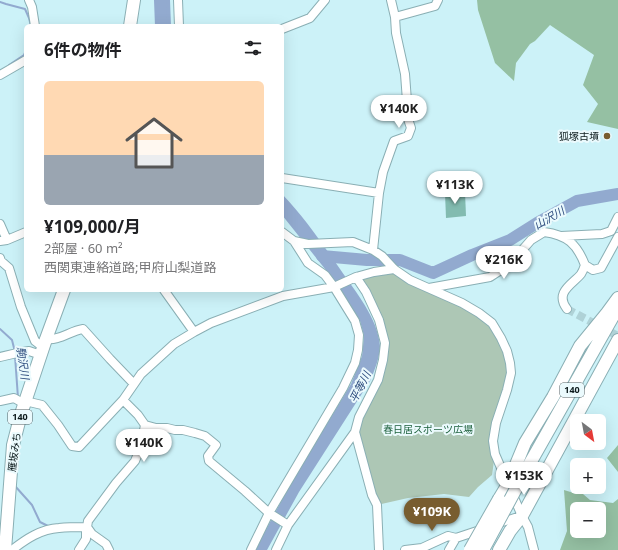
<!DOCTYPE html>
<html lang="ja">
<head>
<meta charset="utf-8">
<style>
	body { margin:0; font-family:"Noto Sans","Noto Sans JP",sans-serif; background:#f2f2f2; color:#202124; height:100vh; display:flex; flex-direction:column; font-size:15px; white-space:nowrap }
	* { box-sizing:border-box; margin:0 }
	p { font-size:13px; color:#757577 }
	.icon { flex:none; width:22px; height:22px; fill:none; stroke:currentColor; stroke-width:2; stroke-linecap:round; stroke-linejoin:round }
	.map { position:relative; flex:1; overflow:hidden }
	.sheet { position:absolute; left:24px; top:24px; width:260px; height:268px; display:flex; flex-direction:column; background:#fff; border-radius:6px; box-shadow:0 4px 16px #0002 }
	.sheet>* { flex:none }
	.needle { width:26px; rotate:148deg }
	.buttons { position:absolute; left:570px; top:414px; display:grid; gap:8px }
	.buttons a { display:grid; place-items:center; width:36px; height:36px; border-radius:6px; background:#fff; box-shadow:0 4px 16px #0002; font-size:20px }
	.price { position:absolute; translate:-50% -34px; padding:0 9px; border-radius:14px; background:#fff; color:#222; font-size:13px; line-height:26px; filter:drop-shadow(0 1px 2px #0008) }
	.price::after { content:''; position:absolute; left:50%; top:24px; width:12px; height:9px; margin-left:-6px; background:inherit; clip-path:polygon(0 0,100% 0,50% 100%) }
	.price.selected { background:#785d2f; color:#fff }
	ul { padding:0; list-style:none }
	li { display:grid; align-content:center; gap:8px; height:212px; padding:0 20px }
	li+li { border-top:1px solid #e0e0e0 }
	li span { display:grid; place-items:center; height:124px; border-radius:6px; color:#555 }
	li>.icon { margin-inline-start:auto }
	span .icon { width:72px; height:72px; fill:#fffc; stroke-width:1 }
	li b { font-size:17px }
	h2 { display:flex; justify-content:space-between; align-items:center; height:48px; padding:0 20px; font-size:17px }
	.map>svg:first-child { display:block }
</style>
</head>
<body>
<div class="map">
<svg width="618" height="550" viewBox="0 0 618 550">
	<rect width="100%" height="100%" fill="#ccf2f8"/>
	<path fill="#adc7b5" d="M394,269L492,323L510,363L496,424L495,454L492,475L478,487L469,497L444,494L408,498L377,505L355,432L378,380L385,343L356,277Z"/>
	<path fill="#95c0a3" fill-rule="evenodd" d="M477,0H618V129L587,122L598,104L583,85L594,55L550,25L535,41L530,44L516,63L514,81L495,63L478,10Z
		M618,445V472L607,458Z
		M564,490L577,494H583L590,500L613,503L618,499V550H560L567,531ZM577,509H599V531H577Z"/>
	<path fill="#92aacf" d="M161,0H170L171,26H161Z
		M282,194C304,217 322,243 340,269C355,291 378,318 380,346C380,357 374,372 370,381L299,492L267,550H255L291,483L351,384L362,356L364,336L360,321L333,279L282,215Z"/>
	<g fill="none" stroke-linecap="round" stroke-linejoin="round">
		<path stroke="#92aacf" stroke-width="2" d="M0,2L6,4L25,9L29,18L31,26
			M9,65L24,55L26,50
			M0,329L12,340L15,352
			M15,356L18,398
			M15,486L32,505L40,522L50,527"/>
		<path stroke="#92aacf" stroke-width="12" d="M160,0L161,26
			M322,256L367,260H400L433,273L472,255L510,240L537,223L577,201L618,194"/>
	</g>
	<path fill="#82bbb0" d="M465,192L466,216L446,218L445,193Z"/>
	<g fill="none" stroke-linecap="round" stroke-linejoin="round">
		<path stroke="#afd2d7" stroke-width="8" stroke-dasharray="8 4" stroke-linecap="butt" d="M567,309L618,336"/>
		<defs>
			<path id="minor" d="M29,0L32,7L35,26
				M178,0L179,26
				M395,17L435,6L438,0
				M282,29L310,18L325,0
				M0,75L26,60
				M282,178L379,193
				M0,224L7,240
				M282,232L294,241L308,244L353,242L373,250L382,256L394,269L410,280L462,303L479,313L492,323L501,338L507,351L510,363L511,373L507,390L496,423L493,441L495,454L522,516L528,527L534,550
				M561,236L602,234L611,231L618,217
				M0,241L7,240L26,232
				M373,250L379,193L383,172L394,141L408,136L411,128L405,110L407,101L405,74L396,33L395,17L391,0
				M0,258L1,261L9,268L21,307L35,341L43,347
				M585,265L593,270L601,268L618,237
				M356,277L366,292L379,320L385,343L383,360L378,380L359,417L355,432L372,495L377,505L379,550
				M429,288L490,277L510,264L531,240L544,232C567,235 577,244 585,265C584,268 583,271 581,274C573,284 554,292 567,309
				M164,290L194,332
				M46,339C59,341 70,331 83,329L110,359L134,384
				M0,357L17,353L29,351L41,355
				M0,401L14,398L21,402L25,401L42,405L58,425L72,446L79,447L123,400L141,374L174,344L194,332L211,323L283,296L334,287L356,277L374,272L394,269
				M145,425L156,428H167L175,430H183L195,433L205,436L216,445L208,456L209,461L245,491L269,513L288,525
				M496,524L521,516
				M87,527L92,534L106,544L109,550
				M12,550C26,539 41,529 59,528C68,527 78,527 87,527
				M79,550L86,539V529L87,527L88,521L116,483L135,461L141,446L145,425L138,415L123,400
				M251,550L269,513L343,388L355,363L358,350L359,335L355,321L334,287L325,275L308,263L294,241
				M276,550L288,525L355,432
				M405,550L422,548L448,536L456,538L483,529
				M449,550L456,538"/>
			<path id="highway" d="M130,26L134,0
				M525,472L616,311
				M499,499L508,484L525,443L553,397L580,346L607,313L618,298
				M5,550L13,445L21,414L46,339L64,290
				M499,550L510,531L522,516L618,340"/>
		</defs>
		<use href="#minor" stroke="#8aafb4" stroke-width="10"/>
		<use href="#highway" stroke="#8aafb4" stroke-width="14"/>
		<use href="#minor" stroke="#fff" stroke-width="8"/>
		<use href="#highway" stroke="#fff" stroke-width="12"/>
		<defs>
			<path id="highway-bridge" d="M470,550L499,499
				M483,550L525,472"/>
		</defs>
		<use href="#highway-bridge" stroke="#8aafb4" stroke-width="14" stroke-linecap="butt"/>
		<use href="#highway-bridge" stroke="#fff" stroke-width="12"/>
	</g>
	<circle fill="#785d2f" stroke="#ebfafd" stroke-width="1.5" cx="607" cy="136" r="4"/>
	<g text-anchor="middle" stroke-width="4" stroke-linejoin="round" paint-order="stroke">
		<g fill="#ebfafd" stroke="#4f5d60" stroke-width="1">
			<rect x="560" y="383" width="24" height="14" rx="3"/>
			<rect x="8" y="410" width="24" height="14" rx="3"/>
		</g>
		<g font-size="9" font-weight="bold" fill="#0c1a1c">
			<text x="572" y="393">140</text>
			<text x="20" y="420">140</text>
		</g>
		<g font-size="10" fill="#0c1a1c" stroke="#ebfafd" text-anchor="end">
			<text x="599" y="140">狐塚古墳</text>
		</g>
		<g font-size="10" fill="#1b5f3b" stroke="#ebfafd">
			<text x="428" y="433">春日居スポーツ広場</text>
		</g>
		<g font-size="10" fill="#0c1a1c" stroke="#ebfafd">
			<text transform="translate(14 452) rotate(-82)" y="4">雁坂みち</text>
		</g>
		<g font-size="11" font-style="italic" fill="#2c4b7d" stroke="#ebfafd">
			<text transform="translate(549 218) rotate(-30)" y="4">山沢川</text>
			<text transform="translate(23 363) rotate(82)" y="4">駒沢川</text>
			<text transform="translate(360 387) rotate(-63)" y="4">平等川</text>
		</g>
	</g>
</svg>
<div class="buttons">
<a><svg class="needle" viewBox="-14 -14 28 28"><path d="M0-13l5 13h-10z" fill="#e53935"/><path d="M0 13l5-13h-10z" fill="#757577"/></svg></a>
<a>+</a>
<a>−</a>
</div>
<b class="price" style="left:399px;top:129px">¥140K</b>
<b class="price" style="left:455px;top:205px">¥113K</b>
<b class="price" style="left:504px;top:280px">¥216K</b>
<b class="price" style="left:144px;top:463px">¥140K</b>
<b class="price" style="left:524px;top:496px">¥153K</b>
<b class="price selected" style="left:432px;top:532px">¥109K</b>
<section class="sheet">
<h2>6件の物件<svg class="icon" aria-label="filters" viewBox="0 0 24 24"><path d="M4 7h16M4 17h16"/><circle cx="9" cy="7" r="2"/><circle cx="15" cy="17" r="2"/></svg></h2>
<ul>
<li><span style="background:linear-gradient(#ffd9b3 60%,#9aa5b1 0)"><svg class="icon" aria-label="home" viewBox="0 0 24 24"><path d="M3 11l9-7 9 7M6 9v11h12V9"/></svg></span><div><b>¥109,000/月</b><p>2部屋 · 60 m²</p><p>西関東連絡道路;甲府山梨道路</p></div></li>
</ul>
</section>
</div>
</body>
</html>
